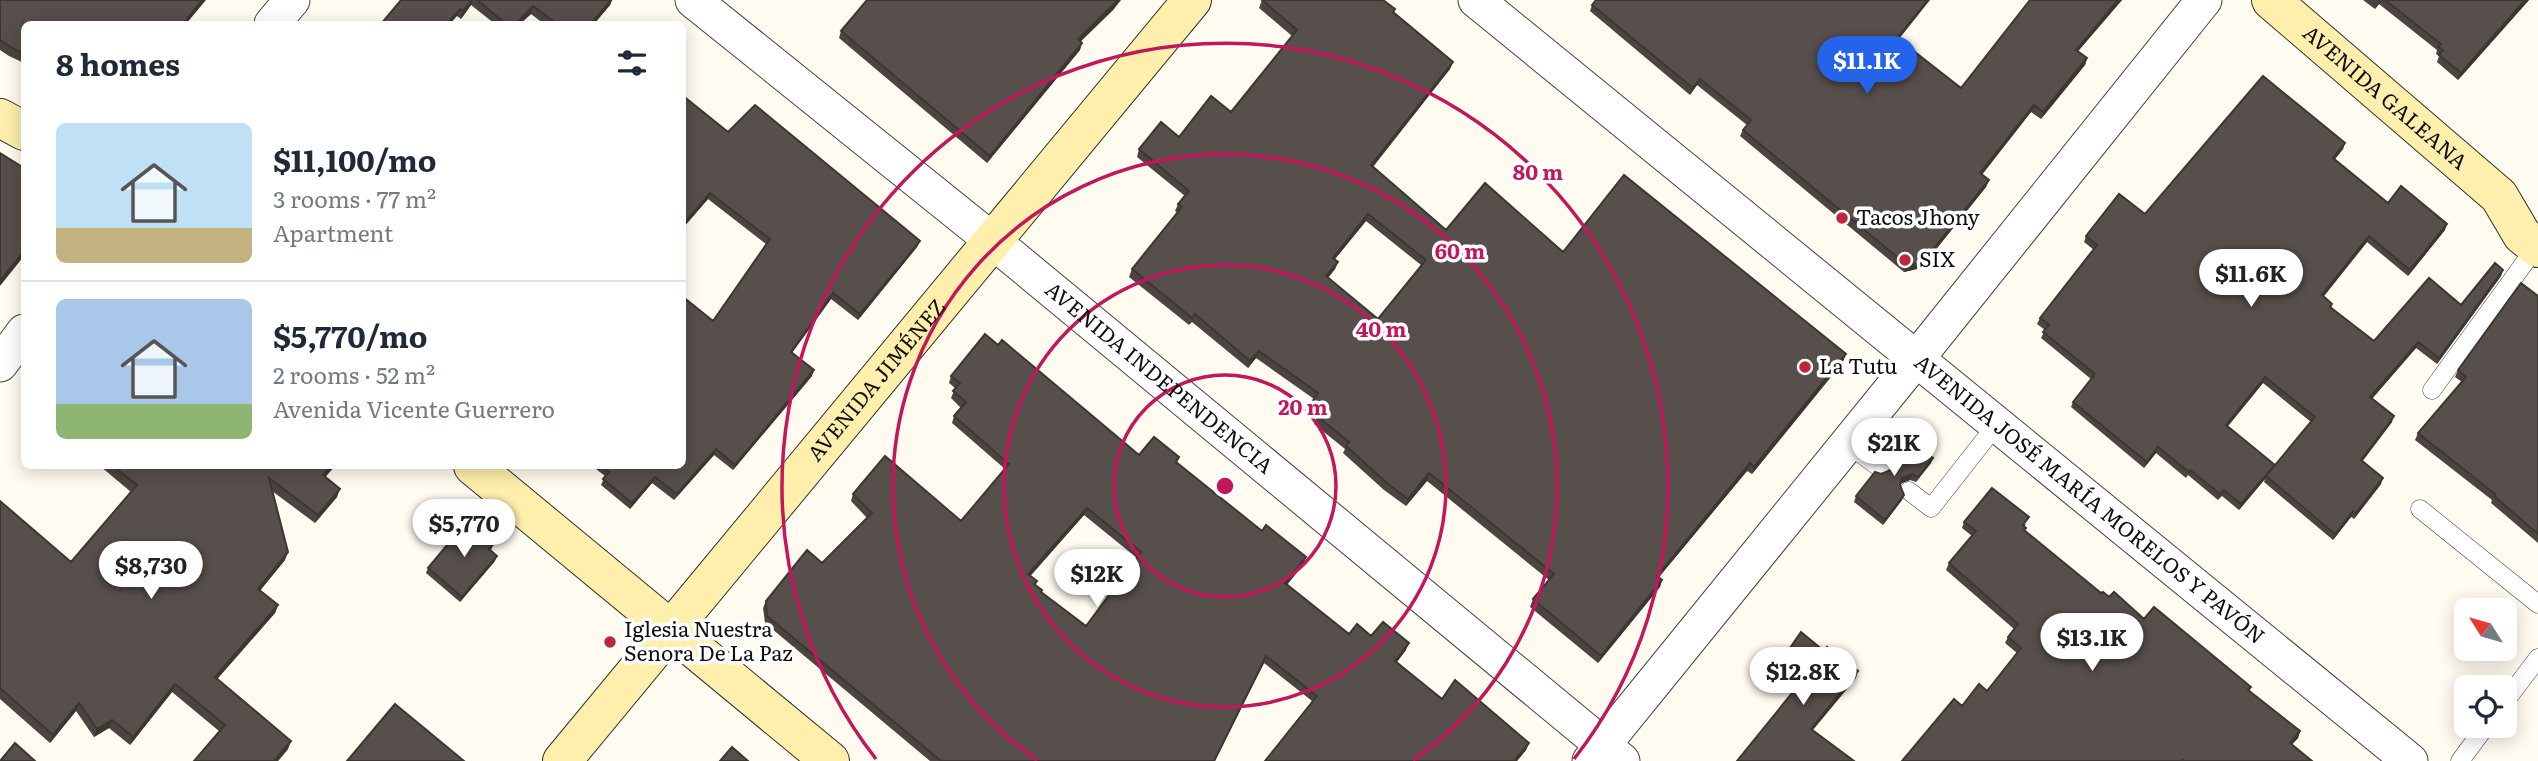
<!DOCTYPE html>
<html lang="en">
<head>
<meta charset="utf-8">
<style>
	body { margin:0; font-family:Literata,serif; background:#f2f2f3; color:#1f2937; height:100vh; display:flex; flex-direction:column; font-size:26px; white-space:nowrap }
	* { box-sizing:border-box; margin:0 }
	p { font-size:23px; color:#747a83 }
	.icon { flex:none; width:38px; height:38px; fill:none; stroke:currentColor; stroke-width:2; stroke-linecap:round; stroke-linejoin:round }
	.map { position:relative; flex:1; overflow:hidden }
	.details { position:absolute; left:21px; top:21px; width:665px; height:448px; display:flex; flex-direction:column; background:#fff; border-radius:10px; box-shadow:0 4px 18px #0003 }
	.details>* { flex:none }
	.needle { width:46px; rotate:307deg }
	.controls { position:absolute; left:2454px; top:598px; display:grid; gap:14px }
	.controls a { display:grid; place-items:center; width:63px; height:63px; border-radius:10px; background:#fff; box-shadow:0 4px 18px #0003; font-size:35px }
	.price { position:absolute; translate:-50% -60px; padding:0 16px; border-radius:24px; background:#fff; color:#222; font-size:23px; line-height:46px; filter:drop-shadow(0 2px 4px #0008) }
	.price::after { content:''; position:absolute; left:50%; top:42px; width:21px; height:16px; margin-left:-10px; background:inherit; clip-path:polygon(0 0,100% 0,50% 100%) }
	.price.active { background:#2563eb; color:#fff }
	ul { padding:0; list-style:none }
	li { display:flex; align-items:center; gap:21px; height:175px; padding:0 35px }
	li+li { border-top:2px solid #e0e1e3 }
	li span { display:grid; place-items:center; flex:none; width:196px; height:140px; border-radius:10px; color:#555 }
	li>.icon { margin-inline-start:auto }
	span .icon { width:84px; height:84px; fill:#fffc; stroke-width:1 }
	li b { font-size:30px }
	h2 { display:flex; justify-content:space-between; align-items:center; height:84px; padding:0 35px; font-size:30px }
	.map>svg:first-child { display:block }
</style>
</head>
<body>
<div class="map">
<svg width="2538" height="761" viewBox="0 0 2538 761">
	<rect width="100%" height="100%" fill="#fffbf0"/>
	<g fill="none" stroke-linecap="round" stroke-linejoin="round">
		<defs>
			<path id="lane" d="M2432,390L2536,247
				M1848,444L1880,468
				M1909,491L1931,508L1997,424
				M2420,509L2538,604
				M2504,703L2538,658
				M2460,761L2486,726"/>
			<g id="street">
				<path id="s1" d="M693,0L994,242L1622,761"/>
				<path id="s2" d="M1476,0L2410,761"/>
				<path d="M272,24L292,0"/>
				<path d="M0,364L24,332"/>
				<path d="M1590,761L1917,358L2204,0"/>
			</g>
			<g id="secondary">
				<path id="s3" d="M2271,0L2499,196L2522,235L2538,248"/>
				<path d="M0,118L24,131"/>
				<path d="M473,466L830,761"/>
				<path id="s4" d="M562,761L1192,0"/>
			</g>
		</defs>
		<use href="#lane" stroke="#424242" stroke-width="19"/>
		<use href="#street" stroke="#424242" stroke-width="37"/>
		<use href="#secondary" stroke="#313131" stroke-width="40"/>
		<use href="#lane" stroke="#fff" stroke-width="18"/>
		<use href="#street" stroke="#fff" stroke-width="35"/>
		<use href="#secondary" stroke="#feefac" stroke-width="38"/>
	</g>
	<path fill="#4b4440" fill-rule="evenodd" d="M0,0L24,24V63L9,56L0,50Z
		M401,0H612L610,5L594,24H544L531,14L520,24H495L471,5L461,19L457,16Z
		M1262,0L1394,13L1453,62L1450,69L1373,167L1446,230L1563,252L1843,362L1752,474L1747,471L1659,577L1662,580L1660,587L1598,663L1530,607L1533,599L1549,580L1427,481L1406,506L1384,490L1343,453L1345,449L1314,424L1317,416L1309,409L1314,399L1256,358L1248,368L1192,322L1189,325L1129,277L1132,269L1178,213L1175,211L1178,204L1185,196L1137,157L1139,149L1179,137L1231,112L1292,36L1259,8ZM1366,221L1421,265L1378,319L1328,278L1335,269L1338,262L1335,259Z
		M2030,0H2122L2078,51L2087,58L2085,65L2041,119L2031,112L1982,174L1989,180L1986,187L1921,268L1904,272L1740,136L1743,130L1747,125L1697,85L1690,95L1590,11L1592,5L1899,39L1961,88Z
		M2363,0H2529L2458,80L2437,62L2439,56L2436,54L2437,50L2379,4L2375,9Z
		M1114,9L1081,41L1080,50L987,163L839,38L841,31Z
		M682,95L728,132L920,241L917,247L858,320L831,299L792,353L812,376L733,470L714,455L674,500L652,483L630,509L601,485L605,476L592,466H682L713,321L766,244L708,199L682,229Z
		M2345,143L2343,149L2335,159L2388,203L2445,230L2408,276L2367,242L2324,296L2332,304L2331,308L2374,341L2461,305L2503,270L2501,276L2437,364L2416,348L2372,399L2392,422L2362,461L2381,484L2354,519L2351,517L2333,540L2264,482L2265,479L2239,510L2222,496L2218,500L2188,475L2186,478L2156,453L2144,468L2071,407L2073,402L2091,379L2041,338L2045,330L2037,324L2040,318L2094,250L2084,242L2086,236ZM2263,383L2311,422L2274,467L2227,427Z
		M2538,296V543L2491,503L2492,500L2415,440L2418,433L2462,382L2455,377L2458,370Z
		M998,345L1139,455L1177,463L1262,531L1306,557L1303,565L1287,585L1349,634L1371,636L1406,650L1397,662L1442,699L1529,743L1526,750L1517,761H1265L1312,701L1264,663L1215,761H930L765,623L763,608L766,601L822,563L867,518L851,501L853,494L961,521L1005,469L952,423L954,416L961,408L951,398L955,388L949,383L951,376ZM1084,515L1137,558L1086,626L1041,593L1036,585L1037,581L1030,576Z
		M1889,454L1931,463L1916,482L1910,480L1900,484L1902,500L1883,525L1854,502L1856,496L1881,474L1891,470V468L1887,459Z
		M100,466H335L325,477L337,497L315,523L272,491L285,560L260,590L278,605L275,613L217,679L288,749L278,761H194L219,731L172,692L130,745L109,728L94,737L76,711L50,743L0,699V501L71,562L131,492Z
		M1964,522L2026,524L2024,526L2025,531L2101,593L2251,687L2249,691L2300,731L2298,738L2292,744L2312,761H1902L1962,706L1987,691L2017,653L2005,643L2008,637L2014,629L1946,570L1949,563L1972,536L1962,528Z
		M494,543L491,550L495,561L460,602L426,573L428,568Z
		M1775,670L1856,678L1813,730L1737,761L1793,692L1773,677Z"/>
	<path fill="#3d3734" d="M202,0H206L186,24H183Z
		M472,0H473L471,5L461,19L463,11Z
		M611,0H612L610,5L594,24H591Z
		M1118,0H1121L1114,9L1076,46L1078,39Z
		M1928,0H1930L1895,44L1897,38Z
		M2118,0H2122L2074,56L2076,50Z
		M2379,0H2381L2379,4L2375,9Z
		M2525,0H2529L2458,80L2461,73Z
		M533,6L531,14L520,24H516Z
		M460,9L457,16L450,24H447Z
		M1082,43L1080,50L987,163L990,156Z
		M2087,58L2085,65L2041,119L2043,112Z
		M1453,62L1450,69L1368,172L1371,165Z
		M1700,79L1697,85L1690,95L1693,88Z
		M2034,105L2031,112L1978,180L1980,173Z
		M2345,143L2343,149L2331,164L2333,158Z
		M1989,180L1986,187L1921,268L1904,272L1907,265Z
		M710,193L708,199L682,229V226Z
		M1368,214L1366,221L1330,265L1333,258Z
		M2447,224L2445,230L2408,276L2410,270Z
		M2369,236L2367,242L2320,301L2322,295Z
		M920,241L917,247L858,320L860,314Z
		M24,251V256L0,286V281Z
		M1338,262L1335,269L1323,284L1326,276Z
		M2503,270L2501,276L2437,364L2439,358Z
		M833,293L831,299L788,358L791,352Z
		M2418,342L2416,348L2368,403L2370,397Z
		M1259,351L1256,358L1248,368L1250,361Z
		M1846,354L1843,362L1752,474L1754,467Z
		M814,370L812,376L733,470L735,465Z
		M2265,377L2263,383L2224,431L2226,425Z
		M2394,416L2392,422L2359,466L2361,460Z
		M2158,447L2156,453L2144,468L2147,462Z
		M716,449L714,455L674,500L677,494Z
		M1933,458L1931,463L1916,482L1918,477Z
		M1750,463L1747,471L1654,583L1657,576Z
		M2275,465L2265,479L2239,510L2241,504Z
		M331,466H335L320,483L323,475Z
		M1429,473L1427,481L1406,506L1408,499Z
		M1912,474L1910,480L1900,484L1902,478Z
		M655,477L652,483L630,509L632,503Z
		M2383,478L2381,484L2354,519L2356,513Z
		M340,489L337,497L315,523L318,515Z
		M1904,495L1902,500L1883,525L1885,520Z
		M1087,508L1084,515L1026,581L1028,574Z
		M2353,511L2351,517L2333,540L2335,534Z
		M288,552L285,560L255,597L258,589Z
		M497,556L495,561L460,602L462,597Z
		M1306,557L1303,565L1282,590L1285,583Z
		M1662,580L1660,587L1598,663L1601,656Z
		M278,605L275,613L212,685L215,677Z
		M1409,643L1406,650L1392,668L1395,661Z
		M1266,656L1264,663L1214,761Z
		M1858,671L1856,678L1808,735L1811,729Z
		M175,684L172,692L130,745L133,737Z
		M79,703L76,711L50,743L53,735Z
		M112,720L109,728L94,737L97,729Z
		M2300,731L2298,738L2288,749L2290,743Z
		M291,741L288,749L278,761H274Z
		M1529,743L1526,750L1517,761H1514Z"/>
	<path fill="#574f4b" stroke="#3d3734" stroke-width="2" fill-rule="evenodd" d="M0,0H202L183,24H24V54L12,48L0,40Z
		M401,0H472L463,11L460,9L447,24H381Z
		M477,0H611L591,24H557L533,6L516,24H506Z
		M867,0H1118L1078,39L1082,43L990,156L841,31Z
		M1262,0H1383L1395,9L1393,12L1453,62L1371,165L1446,230L1485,183L1563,252L1624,175L1846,354L1754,467L1750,463L1657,576L1662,580L1601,656L1533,599L1554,574L1429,473L1408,499L1387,483L1346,446L1349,442L1317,416L1322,410L1312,402L1318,393L1259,351L1250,361L1195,314L1192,318L1132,269L1182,207L1178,204L1189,191L1139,149L1161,122L1179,137L1211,96L1231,112L1297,30ZM1368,214L1426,260L1378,319L1326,276L1338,262L1333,258Z
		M1596,0H1928L1897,38L1961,88L2030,0H2118L2076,50L2087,58L2043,112L2034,105L1980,173L1989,180L1923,262L1907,265L1743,130L1751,120L1700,79L1693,88L1592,5Z
		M2385,0H2525L2461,73L2439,55L2443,50L2438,47L2441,44Z
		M2263,76L2345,143L2333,158L2388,203L2401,186L2447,224L2410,270L2369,236L2322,295L2332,304L2330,307L2374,341L2429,278L2461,305L2495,263L2503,270L2439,358L2418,342L2370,397L2394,416L2361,460L2383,478L2356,513L2353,511L2335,534L2266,476L2315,417L2265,377L2226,425L2275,465L2241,504L2224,490L2220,494L2190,470L2189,472L2158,447L2147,462L2073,402L2095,374L2043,332L2049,325L2040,318L2097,245L2086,236L2119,194L2145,214Z
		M682,95L728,132L755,105L920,241L860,314L833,293L791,352L814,370L735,465L716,449L677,494L655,477L632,503L603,479L609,472L601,466H682V296L713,321L770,239L710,193L682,226Z
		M0,153L24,168V251L0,281Z
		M2521,283L2538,296V534L2494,496L2495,494L2418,433L2466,377L2458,370Z
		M985,334L998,345L1002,340L1139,455L1154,437L1179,457L1176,462L1262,531L1266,525L1306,557L1285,583L1349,634L1357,624L1371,636L1383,622L1409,643L1395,661L1442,699L1455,680L1529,743L1514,761H1265L1317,696L1266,656L1214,761H941L767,616L766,601L807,550L822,563L872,513L853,494L885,456L961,521L1009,464L954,416L966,402L953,391L960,383L951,376ZM1087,508L1141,552L1086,626L1041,592L1042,590L1034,584L1037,581L1028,574Z
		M1904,435L1933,458L1918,477L1912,474L1902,478L1900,485L1904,495L1885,520L1856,496L1875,472L1881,474L1891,470L1893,463L1889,454Z
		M113,466H331L323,475L340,489L318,515L269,478L288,552L258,589L278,605L215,677L291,741L274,761H194L225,725L175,684L133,737L112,720L97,729L79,703L53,735L0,688V501L71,562L137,485Z
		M1992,488L2029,517L2023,525L2026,528L2024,530L2101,593L2103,592L2109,597L2114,592L2144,619L2154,607L2251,687L2248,690L2300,731L2290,743L2312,761H2184L2183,760L2182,761H1902L1954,699L1962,706L1979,684L1987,691L2021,648L2008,637L2018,624L1949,563L1976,531L1964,522Z
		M468,520L494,543L489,549L497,556L462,597L428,568Z
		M1801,632L1824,651L1827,647L1858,671L1811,729L1854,761H1737L1797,687L1775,670Z
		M395,704L464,761H347Z
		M15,743L35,761H0Z
		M732,747L748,761H720Z"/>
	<g fill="none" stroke="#c2185b" stroke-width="3.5">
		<circle cx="1225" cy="486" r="111"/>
		<circle cx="1225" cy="486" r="221"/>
		<path d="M1037 760A332 332 0 1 1 1413 760"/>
		<path d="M876 759A443 443 0 1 1 1574 759"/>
	</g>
	<g fill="#be273a" stroke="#fff" stroke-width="2.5">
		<circle cx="1842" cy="218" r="7"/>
		<circle cx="1905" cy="260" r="7"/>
		<circle cx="1805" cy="367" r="7"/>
		<circle cx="610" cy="642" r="7"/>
	</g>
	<g text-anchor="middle" stroke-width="7" stroke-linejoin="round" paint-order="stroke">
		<g font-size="21" fill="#0f0f0f" stroke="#fff">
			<text dy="7" stroke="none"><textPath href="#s3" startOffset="150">AVENIDA GALEANA</textPath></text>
			<text dy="7" stroke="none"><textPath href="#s1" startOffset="600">AVENIDA INDEPENDENCIA</textPath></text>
			<text dy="7" stroke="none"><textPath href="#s4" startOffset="494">AVENIDA JIMÉNEZ</textPath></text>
			<text dy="7" stroke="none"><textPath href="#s2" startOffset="791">AVENIDA JOSÉ MARÍA MORELOS Y PAVÓN</textPath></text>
		</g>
		<g font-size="21" fill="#0f0f0f" stroke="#fff" text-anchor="start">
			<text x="1856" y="225">Tacos Jhony</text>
			<text x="1919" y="267">SIX</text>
			<text x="1819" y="374">La Tutu</text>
			<text x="624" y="637">Iglesia Nuestra<tspan x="624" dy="24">Senora De La Paz</tspan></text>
		</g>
	</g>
	<circle cx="1225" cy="486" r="10" fill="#c2185b" stroke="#fff" stroke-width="3.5"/>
	<g font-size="21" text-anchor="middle" font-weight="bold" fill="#c2185b" stroke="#fff" stroke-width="7" stroke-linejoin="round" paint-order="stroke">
		<text x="1538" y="180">80 m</text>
		<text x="1460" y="259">60 m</text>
		<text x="1381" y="337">40 m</text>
		<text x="1303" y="415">20 m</text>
	</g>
</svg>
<div class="controls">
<a><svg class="needle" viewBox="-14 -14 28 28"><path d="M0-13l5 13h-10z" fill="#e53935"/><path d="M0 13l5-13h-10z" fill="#747a83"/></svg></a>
<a><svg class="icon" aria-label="locate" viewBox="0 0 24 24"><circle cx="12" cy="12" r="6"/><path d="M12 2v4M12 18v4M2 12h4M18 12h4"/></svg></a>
</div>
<b class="price active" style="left:1867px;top:96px">$11.1K</b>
<b class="price" style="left:2251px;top:309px">$11.6K</b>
<b class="price" style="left:1894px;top:478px">$21K</b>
<b class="price" style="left:464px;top:559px">$5,770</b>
<b class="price" style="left:151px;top:601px">$8,730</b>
<b class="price" style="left:1097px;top:609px">$12K</b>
<b class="price" style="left:2092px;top:673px">$13.1K</b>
<b class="price" style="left:1803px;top:707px">$12.8K</b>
<section class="details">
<h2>8 homes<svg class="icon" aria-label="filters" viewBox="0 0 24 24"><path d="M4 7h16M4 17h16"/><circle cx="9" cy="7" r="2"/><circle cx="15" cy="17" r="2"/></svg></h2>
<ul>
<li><span style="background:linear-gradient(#bfe0f5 75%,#c2b280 0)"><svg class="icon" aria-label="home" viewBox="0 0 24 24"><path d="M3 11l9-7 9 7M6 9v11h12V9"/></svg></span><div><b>$11,100/mo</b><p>3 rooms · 77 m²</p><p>Apartment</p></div></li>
<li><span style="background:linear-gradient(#a9c7e8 75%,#8fb573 0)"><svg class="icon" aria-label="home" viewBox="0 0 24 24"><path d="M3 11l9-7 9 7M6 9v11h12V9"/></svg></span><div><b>$5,770/mo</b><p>2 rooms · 52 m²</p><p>Avenida Vicente Guerrero</p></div></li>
</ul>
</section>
</div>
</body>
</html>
